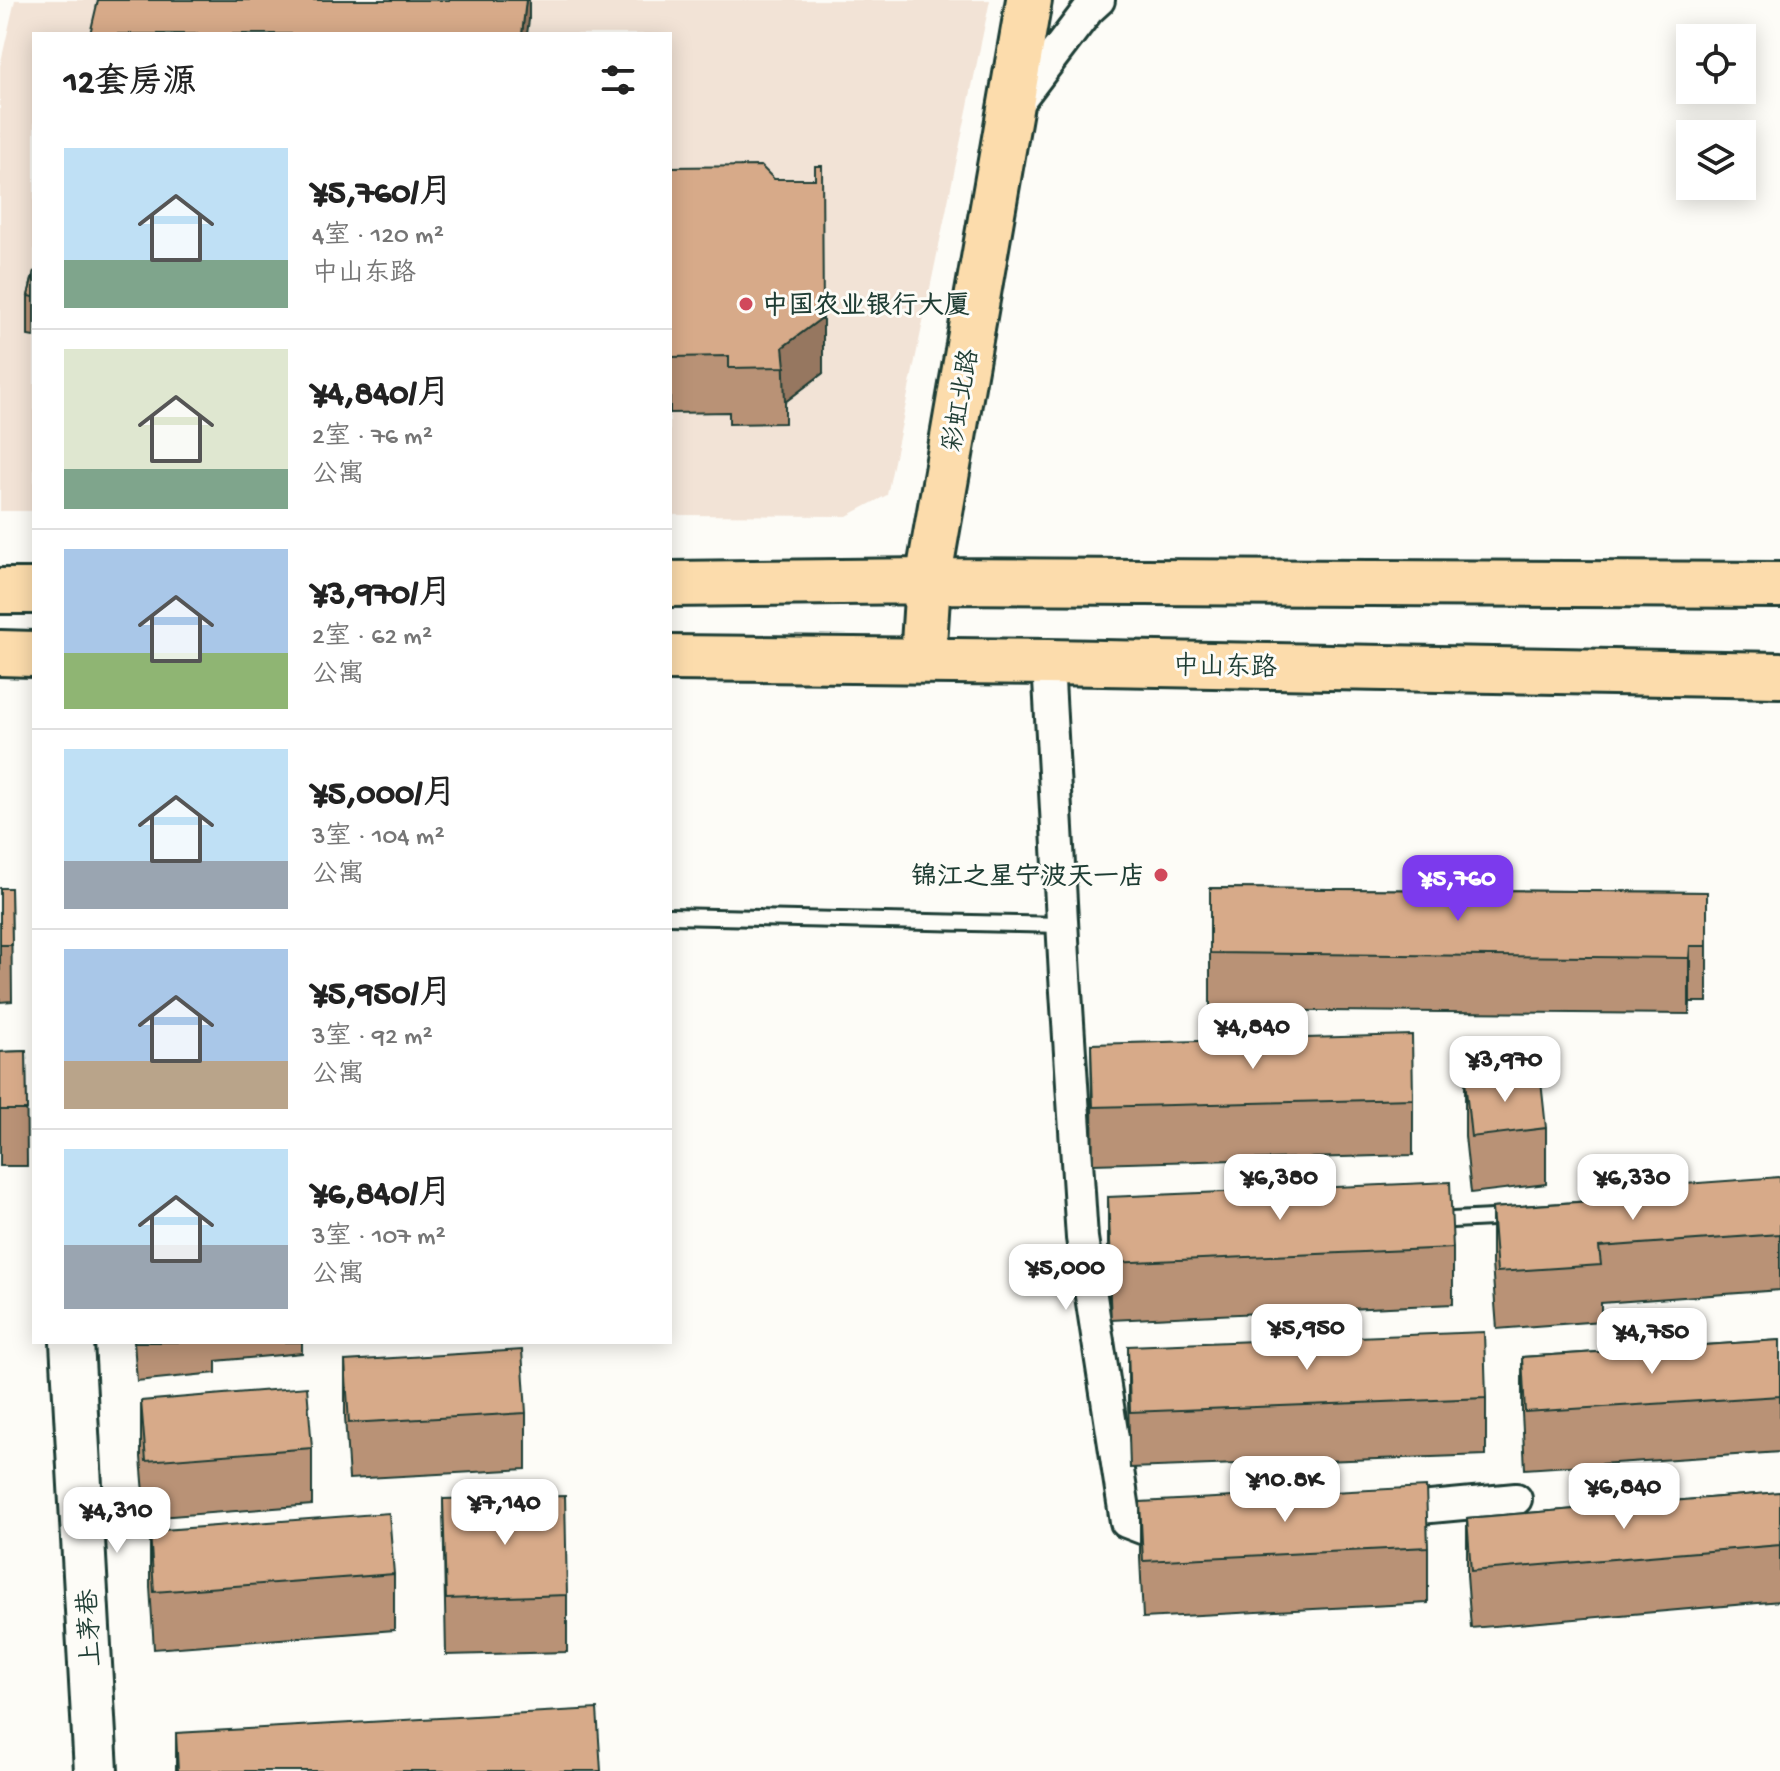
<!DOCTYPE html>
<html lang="zh">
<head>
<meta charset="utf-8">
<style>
	body { margin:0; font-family:"Gochi Hand","LXGW WenKai TC",sans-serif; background:#f2f2f2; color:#222; height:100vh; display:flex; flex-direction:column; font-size:30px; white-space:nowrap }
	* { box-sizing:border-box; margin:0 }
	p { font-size:26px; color:#767676 }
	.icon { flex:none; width:44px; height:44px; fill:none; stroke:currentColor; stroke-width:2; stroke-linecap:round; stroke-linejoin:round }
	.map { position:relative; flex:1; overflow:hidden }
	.drawer { position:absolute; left:32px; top:32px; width:640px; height:1312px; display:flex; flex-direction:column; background:#fff; border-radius:0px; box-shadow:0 4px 20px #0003 }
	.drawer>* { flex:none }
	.fabs { position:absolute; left:1676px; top:24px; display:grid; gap:16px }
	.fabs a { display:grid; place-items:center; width:80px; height:80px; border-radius:0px; background:#fff; box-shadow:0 4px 20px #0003; font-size:40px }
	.price { position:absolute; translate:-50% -68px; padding:0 18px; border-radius:16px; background:#fff; color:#222; font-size:26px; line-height:52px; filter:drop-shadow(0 2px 4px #0008) }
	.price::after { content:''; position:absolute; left:50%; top:48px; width:24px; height:18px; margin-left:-12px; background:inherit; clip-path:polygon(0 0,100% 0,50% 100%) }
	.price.active { background:#7c3aed; color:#fff }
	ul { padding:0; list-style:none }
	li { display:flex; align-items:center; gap:24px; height:200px; padding:0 32px }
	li+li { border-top:2px solid #e0e0e0 }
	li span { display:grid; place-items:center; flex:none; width:224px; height:160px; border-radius:0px; color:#555 }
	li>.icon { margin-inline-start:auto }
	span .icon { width:96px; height:96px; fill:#fffc; stroke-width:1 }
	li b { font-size:34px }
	h2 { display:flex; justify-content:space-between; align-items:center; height:96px; padding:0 32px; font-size:34px }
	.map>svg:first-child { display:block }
</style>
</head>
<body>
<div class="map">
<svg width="1780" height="1771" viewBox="0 0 1780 1771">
	<rect width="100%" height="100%" fill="#fdfcf7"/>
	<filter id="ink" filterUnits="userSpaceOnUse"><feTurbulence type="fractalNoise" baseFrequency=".0125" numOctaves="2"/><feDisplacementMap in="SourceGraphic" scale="16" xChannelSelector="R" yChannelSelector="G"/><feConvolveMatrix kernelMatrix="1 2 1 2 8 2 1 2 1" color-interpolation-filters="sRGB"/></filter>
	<g filter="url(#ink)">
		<path fill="#f2e3d6" d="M15,0H990L887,495L847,516L670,515V34H34V511H0V66Z"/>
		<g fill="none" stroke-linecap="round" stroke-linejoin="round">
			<defs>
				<path id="lane" d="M670,916L1062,925
					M1433,1221L1512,1217"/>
				<path id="street" d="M1015,106L1088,10L1099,0
					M1048,662L1065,976L1082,1238L1126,1522L1155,1533L1177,1531
					M1388,1511L1516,1499"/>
				<path id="secondary" d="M72,1342L96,1771"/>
				<path id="primary" d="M670,584L928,581L1780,585
					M0,591H34
					M0,653L34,654
					M670,658L1048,662L1780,675
					M923,660L928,581L1029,0"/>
			</defs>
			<use href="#lane" stroke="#1f3d34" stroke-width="20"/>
			<use href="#street" stroke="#1f3d34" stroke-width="36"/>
			<use href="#secondary" stroke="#1f3d34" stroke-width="48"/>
			<use href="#primary" stroke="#1f3d34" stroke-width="50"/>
			<use href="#lane" stroke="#fdfcf7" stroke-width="14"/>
			<use href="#street" stroke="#fdfcf7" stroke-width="30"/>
			<use href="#secondary" stroke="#fdfcf7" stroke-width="42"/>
			<use href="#primary" stroke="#fcdcac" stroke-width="44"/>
		</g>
		<path fill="#b99276" stroke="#1f3d34" stroke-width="2" d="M670,167L823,373L785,402V423L729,424V412L670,413Z
			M34,271V337L28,336V296Z
			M0,888H11L12,1001L0,1002Z
			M1210,888L1707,892V1002H1690L1689,1014L1210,1010Z
			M1091,1044L1413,1099V1155L1093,1164Z
			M26,1051L27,1166H0V1052Z
			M1465,1080L1546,1128V1184L1471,1193L1465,1136Z
			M1780,1177V1290L1601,1303V1321L1497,1329L1492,1264V1208L1590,1201Z
			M1108,1197L1453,1248V1304L1111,1320L1108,1254Z
			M1780,1340V1452L1525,1469L1522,1413V1357Z
			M134,1342H302V1353L216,1361V1373L137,1381Z
			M1128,1346L1486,1398V1455L1130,1468L1128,1402Z
			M345,1361L526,1413V1469L349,1479L345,1417Z
			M141,1401L312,1448V1505L146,1518L141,1457Z
			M1780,1492V1601L1471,1628L1467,1575V1518Z
			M443,1499L567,1595V1652L446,1655Z
			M1140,1502L1428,1547V1603L1143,1618L1140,1558Z
			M150,1531L394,1574V1630L154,1649L150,1587Z
			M176,1733L601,1771H176Z"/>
		<path fill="#967760" stroke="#1f3d34" stroke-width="2" d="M526,0H529V20L527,34H522Z
			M823,317V373L785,402L783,347Z
			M1690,946V1002L1689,1014V958Z"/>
		<path fill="#d7aa89" stroke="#1f3d34" stroke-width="2" d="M98,0H526L522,34H90Z
			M761,166L774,179H815V166H822L823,317L783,347L785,367L729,368V356L670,357V167Z
			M34,271V297L28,296Z
			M0,888H11L12,945H0Z
			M1210,888L1707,892V946H1690L1689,958L1210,953Z
			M1412,1035L1413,1099L1093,1107L1091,1044Z
			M26,1051L27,1110H0V1052Z
			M1540,1072L1546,1128L1471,1137L1465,1080Z
			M1780,1177V1234L1599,1247L1601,1265L1497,1272L1492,1208L1591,1201L1590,1191Z
			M1450,1182L1453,1248L1111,1263L1108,1197Z
			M1484,1332L1486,1398L1130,1412L1128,1346Z
			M1780,1340V1396L1525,1412L1522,1357Z
			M522,1350L526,1413L349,1423L345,1361Z
			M307,1387L312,1448L146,1461L141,1401Z
			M1426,1487L1428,1547L1143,1561L1140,1502Z
			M1780,1492V1545L1471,1571L1467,1518Z
			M565,1496L567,1595L446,1599L443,1499Z
			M389,1513L394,1574L154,1592L150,1531Z
			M597,1709L601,1771H178L176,1733Z"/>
	</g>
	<g fill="#d1495b" stroke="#fdfcf7" stroke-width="3">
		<circle cx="746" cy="304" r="8"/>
		<circle cx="1161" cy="875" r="8"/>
	</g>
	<g text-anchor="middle" stroke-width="6" stroke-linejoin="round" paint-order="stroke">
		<g font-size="26" font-weight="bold" fill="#1f3d34" stroke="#fdfcf7" text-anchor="start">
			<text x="762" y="313">中国农业银行大厦</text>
			<text x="1145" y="884" text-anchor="end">锦江之星宁波天一店</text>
		</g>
		<g font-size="26" fill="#1f3d34" stroke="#fdfcf7">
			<text transform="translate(959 400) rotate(-80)" y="9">彩虹北路</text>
			<text transform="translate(1225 665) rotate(1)" y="9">中山东路</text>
			<text transform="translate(88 1628) rotate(-93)" y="9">上茅巷</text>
		</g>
	</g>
</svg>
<div class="fabs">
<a><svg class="icon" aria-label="locate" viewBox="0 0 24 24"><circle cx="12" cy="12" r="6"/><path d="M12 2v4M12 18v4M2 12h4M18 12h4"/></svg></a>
<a><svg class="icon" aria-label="layers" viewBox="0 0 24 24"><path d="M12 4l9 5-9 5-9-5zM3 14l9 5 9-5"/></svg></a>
</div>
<b class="price active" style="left:1458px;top:923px">¥5,760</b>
<b class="price" style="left:1253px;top:1071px">¥4,840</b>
<b class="price" style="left:1505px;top:1104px">¥3,970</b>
<b class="price" style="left:1280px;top:1222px">¥6,380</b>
<b class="price" style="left:1633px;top:1222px">¥6,330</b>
<b class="price" style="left:1066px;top:1312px">¥5,000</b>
<b class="price" style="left:1307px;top:1372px">¥5,950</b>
<b class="price" style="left:1652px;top:1376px">¥4,750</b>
<b class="price" style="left:1285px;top:1524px">¥10.8K</b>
<b class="price" style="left:1624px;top:1531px">¥6,840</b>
<b class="price" style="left:505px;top:1547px">¥7,140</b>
<b class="price" style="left:117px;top:1555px">¥4,310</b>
<section class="drawer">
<h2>12套房源<svg class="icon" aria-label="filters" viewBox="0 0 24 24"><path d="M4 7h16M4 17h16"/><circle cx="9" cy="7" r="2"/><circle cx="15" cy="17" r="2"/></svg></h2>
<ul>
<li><span style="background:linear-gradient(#bfe0f5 70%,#7fa58c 0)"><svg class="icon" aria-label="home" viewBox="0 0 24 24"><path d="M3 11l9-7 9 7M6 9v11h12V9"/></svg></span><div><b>¥5,760/月</b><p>4室 · 120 m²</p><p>中山东路</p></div></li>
<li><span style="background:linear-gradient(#dfe7d0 75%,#7fa58c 0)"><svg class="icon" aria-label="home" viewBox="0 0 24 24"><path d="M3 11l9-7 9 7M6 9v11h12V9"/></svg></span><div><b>¥4,840/月</b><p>2室 · 76 m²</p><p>公寓</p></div></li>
<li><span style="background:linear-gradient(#a9c7e8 65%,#8fb573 0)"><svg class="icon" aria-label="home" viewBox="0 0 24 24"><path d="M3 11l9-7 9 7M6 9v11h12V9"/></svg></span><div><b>¥3,970/月</b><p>2室 · 62 m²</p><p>公寓</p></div></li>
<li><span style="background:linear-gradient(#bfe0f5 70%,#9aa5b1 0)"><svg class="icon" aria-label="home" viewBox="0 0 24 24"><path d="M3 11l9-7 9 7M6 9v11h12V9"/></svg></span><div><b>¥5,000/月</b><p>3室 · 104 m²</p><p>公寓</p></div></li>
<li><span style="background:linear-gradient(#a9c7e8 70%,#b9a48a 0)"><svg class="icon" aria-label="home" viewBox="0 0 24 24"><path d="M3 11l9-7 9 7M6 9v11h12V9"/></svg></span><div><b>¥5,950/月</b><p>3室 · 92 m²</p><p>公寓</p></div></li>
<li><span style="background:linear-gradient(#bfe0f5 60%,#9aa5b1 0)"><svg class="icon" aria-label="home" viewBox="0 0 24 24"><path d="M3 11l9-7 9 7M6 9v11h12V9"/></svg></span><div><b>¥6,840/月</b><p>3室 · 107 m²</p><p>公寓</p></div></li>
</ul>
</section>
</div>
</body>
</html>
